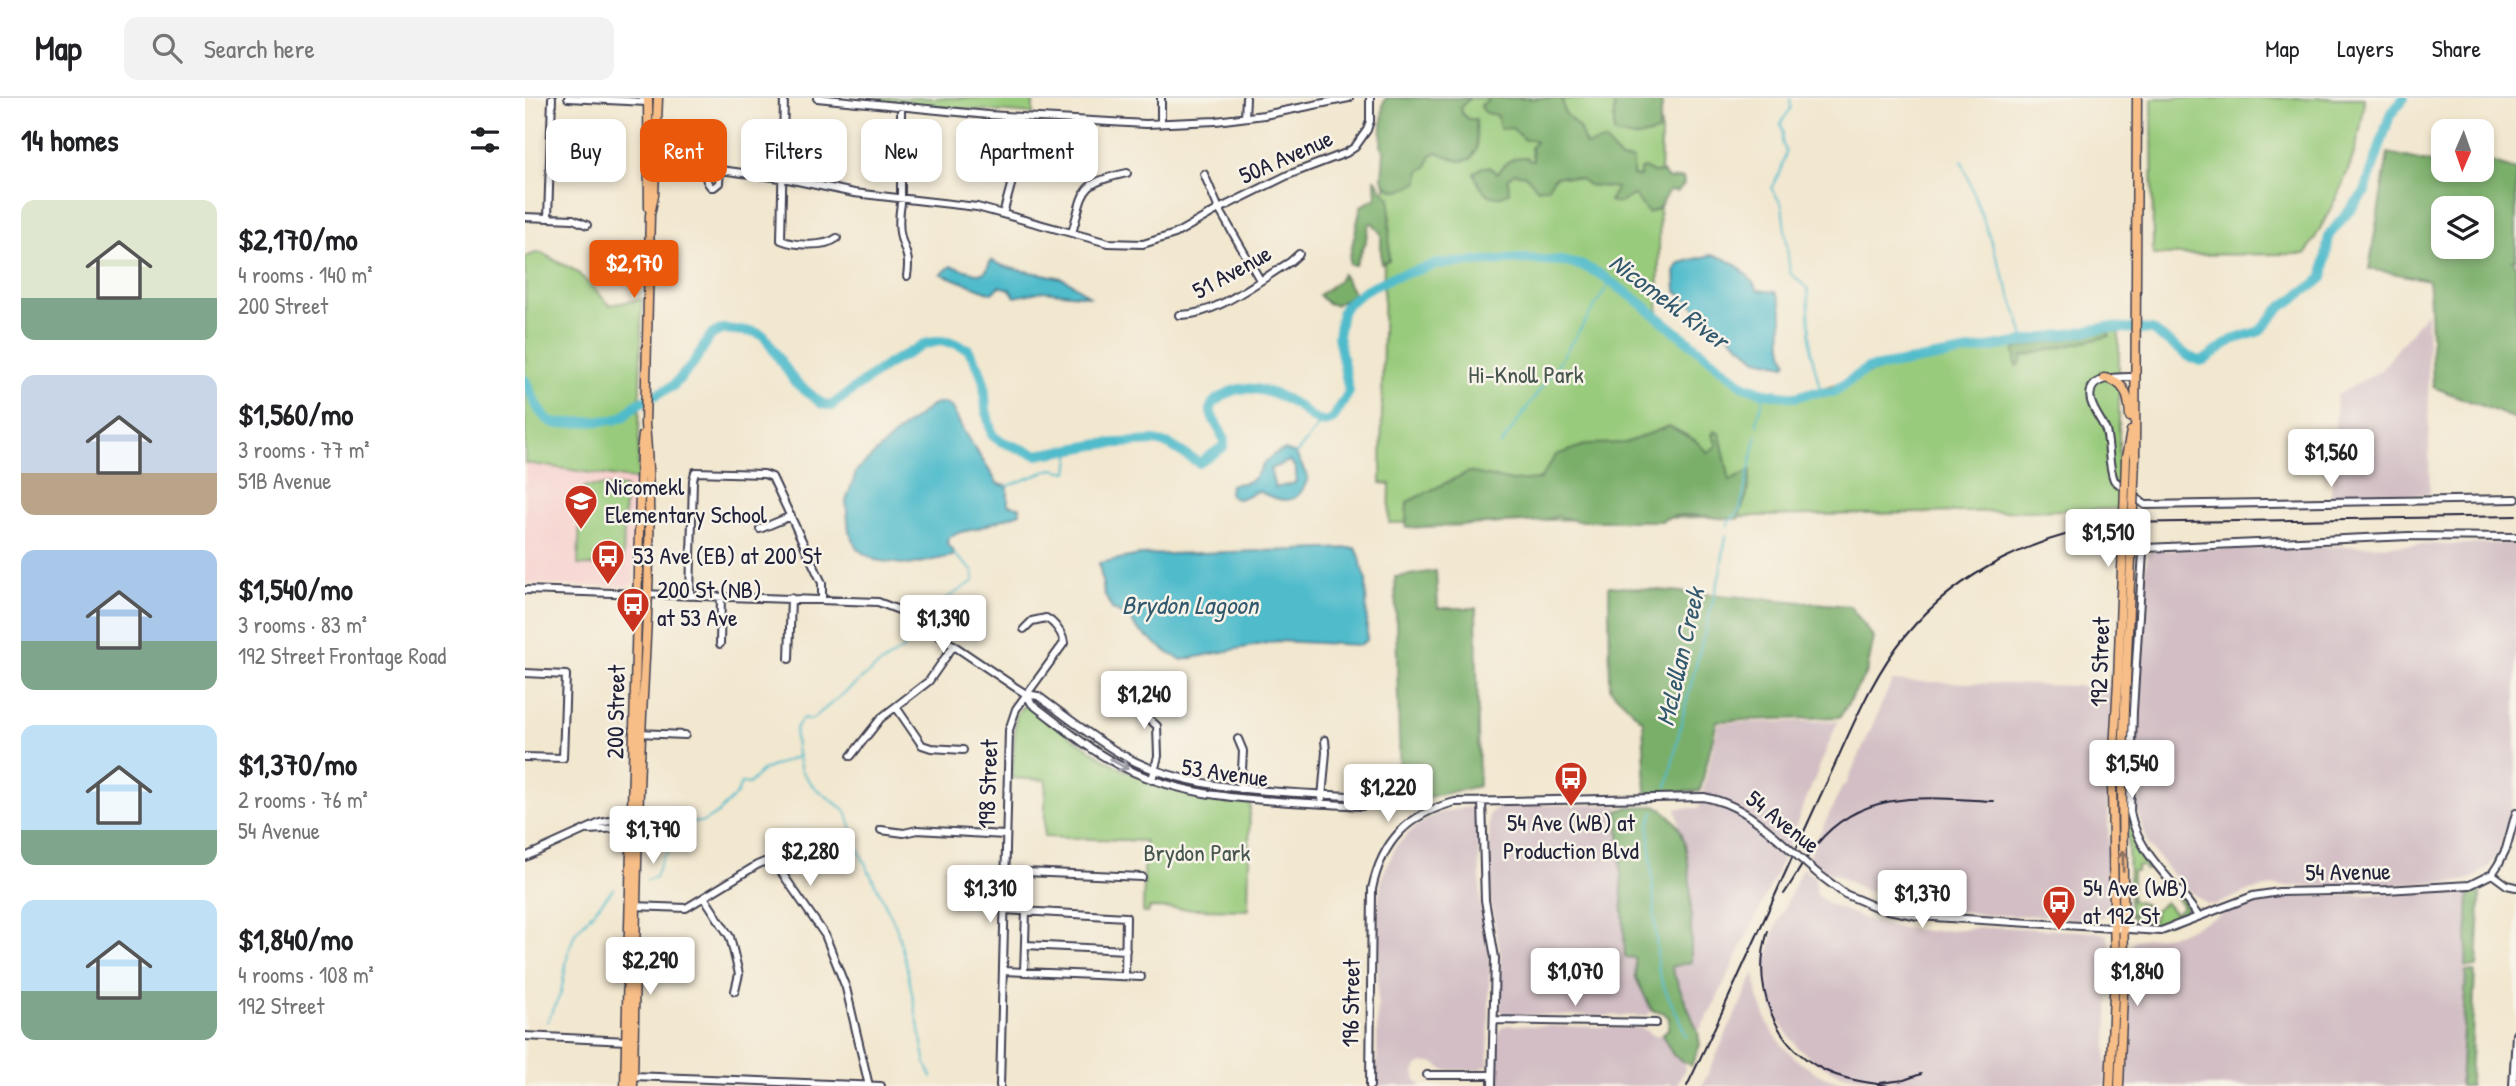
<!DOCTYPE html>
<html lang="en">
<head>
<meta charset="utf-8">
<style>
	body { margin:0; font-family:"Patrick Hand",sans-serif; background:#f2f2f2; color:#202124; height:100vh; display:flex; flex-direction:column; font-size:26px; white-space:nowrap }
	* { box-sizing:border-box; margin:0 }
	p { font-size:23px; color:#757577 }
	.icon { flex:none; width:38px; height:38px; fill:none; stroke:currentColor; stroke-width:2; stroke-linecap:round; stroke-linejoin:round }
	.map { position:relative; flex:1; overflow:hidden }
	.panel { display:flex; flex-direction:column; background:#fff; width:525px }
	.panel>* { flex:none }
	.banner { position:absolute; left:21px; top:21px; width:665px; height:63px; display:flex; gap:14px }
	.needle { width:46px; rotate:182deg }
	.fabs { position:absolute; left:1906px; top:21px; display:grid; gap:14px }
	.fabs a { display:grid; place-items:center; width:63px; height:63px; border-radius:14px; background:#fff; box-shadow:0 4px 10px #0003; font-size:35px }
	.price { position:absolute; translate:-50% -60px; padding:0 16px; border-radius:7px; background:#fff; color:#222; font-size:23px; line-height:46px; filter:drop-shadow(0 2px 4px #0008) }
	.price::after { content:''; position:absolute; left:50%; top:42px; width:21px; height:16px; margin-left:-10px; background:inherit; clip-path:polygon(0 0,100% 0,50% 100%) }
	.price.on { background:#ea580c; color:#fff }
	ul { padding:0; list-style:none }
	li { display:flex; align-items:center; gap:21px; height:175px; padding:0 21px }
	li span { display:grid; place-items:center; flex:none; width:196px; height:140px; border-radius:14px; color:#555 }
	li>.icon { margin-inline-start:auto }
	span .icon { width:84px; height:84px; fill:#fffc; stroke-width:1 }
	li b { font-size:30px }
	h2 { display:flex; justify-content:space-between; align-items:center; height:84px; padding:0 21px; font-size:30px }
	.pill { padding:0 24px; border-radius:14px; background:#fff; box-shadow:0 4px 10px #0003; font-size:24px; line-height:63px }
	.pill.on { background:#ea580c; color:#fff }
	header { display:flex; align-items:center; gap:42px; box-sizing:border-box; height:98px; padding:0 35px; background:#fff; border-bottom:2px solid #e0e0e0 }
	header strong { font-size:33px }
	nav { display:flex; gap:38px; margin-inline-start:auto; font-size:24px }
	.search { width:490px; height:63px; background:#f2f2f2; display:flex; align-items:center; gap:18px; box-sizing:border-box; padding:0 24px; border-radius:14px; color:#757577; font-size:26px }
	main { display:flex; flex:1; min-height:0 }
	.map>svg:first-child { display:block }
</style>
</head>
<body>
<header>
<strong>Map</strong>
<div class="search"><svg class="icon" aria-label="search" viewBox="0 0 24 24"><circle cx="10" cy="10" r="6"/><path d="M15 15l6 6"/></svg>Search here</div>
<nav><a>Map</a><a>Layers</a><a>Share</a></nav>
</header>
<main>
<section class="panel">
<h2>14 homes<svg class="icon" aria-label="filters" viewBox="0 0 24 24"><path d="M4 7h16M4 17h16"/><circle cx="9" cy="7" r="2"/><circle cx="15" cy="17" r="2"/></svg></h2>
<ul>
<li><span style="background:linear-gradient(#dfe7d0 70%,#7fa58c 0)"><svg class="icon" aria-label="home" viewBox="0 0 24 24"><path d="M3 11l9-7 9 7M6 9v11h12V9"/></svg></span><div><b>$2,170/mo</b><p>4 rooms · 140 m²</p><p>200 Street</p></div></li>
<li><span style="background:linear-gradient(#c9d6e8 70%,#b9a48a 0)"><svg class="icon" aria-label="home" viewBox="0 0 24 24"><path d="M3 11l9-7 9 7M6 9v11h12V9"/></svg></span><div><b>$1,560/mo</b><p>3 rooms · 77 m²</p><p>51B Avenue</p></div></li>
<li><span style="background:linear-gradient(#a9c7e8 65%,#7fa58c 0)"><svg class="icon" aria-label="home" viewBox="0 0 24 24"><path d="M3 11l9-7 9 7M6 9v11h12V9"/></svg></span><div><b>$1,540/mo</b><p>3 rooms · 83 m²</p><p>192 Street Frontage Road</p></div></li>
<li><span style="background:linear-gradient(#bfe0f5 75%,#7fa58c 0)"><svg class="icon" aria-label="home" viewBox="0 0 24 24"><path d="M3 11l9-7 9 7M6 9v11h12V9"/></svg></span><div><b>$1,370/mo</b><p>2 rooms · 76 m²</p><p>54 Avenue</p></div></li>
<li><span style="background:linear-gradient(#bfe0f5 65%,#7fa58c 0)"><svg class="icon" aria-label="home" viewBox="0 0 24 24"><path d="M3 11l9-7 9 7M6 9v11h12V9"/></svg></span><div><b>$1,840/mo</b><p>4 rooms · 108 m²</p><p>192 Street</p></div></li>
</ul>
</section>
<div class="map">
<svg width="1991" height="988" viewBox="0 0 1991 988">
	<rect width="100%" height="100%" fill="#f7f3e8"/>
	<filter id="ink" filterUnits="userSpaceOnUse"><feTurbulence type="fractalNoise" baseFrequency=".0143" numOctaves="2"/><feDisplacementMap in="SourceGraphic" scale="14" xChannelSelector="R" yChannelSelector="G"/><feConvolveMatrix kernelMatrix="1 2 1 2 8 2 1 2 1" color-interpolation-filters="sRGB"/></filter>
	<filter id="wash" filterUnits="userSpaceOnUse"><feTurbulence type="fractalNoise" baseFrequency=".00686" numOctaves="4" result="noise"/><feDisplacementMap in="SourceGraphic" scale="28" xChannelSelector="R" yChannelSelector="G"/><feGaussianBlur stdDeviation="1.57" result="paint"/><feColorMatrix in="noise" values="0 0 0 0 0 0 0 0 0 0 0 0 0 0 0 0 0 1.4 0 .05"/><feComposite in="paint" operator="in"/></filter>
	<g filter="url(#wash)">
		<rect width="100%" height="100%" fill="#f2e7cf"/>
		<path fill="#f7d0ce" d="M0,366L113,382L109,486L101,489L0,486Z"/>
		<path fill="#d2bec4" d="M1902,214L1905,396L1806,397L1812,297L1855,273Z
			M1991,445V693L1975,751L1965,768L1951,779L1934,784L1817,789L1748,788L1724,793L1690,807L1682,806L1656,787L1623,747L1612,712L1611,662L1621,465L1624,454L1630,452Z
			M1367,583L1588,589L1583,679L1584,814L1578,818L1560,822L1527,818L1460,817L1368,802L1335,790L1309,775H1300L1283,760L1318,687H1321Z
			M1313,623L1252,774L1186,913L1173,934L1146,869L1166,864V829L1162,763L1151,710H1174L1194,625Z
			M983,707H1093L1100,859H1110L1111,880L1127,913L1121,918L985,917L979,916L975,912V854L965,802L964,718L968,712Z
			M943,709L950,715L953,725L956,807L965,850L963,967L954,972H919L909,965H898L892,968L889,975L891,982L897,988H852L853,805L857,779L871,748L891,728L914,715Z
			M1277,770L1290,780L1291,796L1304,806L1348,824L1371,829L1403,833L1475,829L1572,834L1582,837L1586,851L1580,988H1383L1347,979L1344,981L1316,976L1292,965L1273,950L1253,923L1243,890L1241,864L1249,833Z
			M1944,793L1935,988H1599L1605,850L1610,842L1652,836L1725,804L1749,799Z
			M1230,874L1233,899L1244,928L1258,948L1273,963L1293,976L1313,983L1337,988H1177Z
			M982,927L1117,930L1127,937H1137L1147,957L1158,962L1160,971L1151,988L1141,985L1140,988H973V937L977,929Z"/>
		<path fill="#99cb7b" stroke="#5e765b" stroke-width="2" d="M334,0H508V16L368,6Z
			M884,0H1027L1093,3L1096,26L1136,27L1133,220C1162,243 1208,284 1244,294C1280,304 1326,279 1362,270C1404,259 1446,253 1488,246C1524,240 1557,228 1594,234V411L864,425L865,386L856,385L861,5Z
			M1627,0H1839C1837,57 1808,108 1781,156L1628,157Z
			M14,154L51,173L85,207L117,201L113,382L0,365V159Z
			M62,388L100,389L98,468L53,467L56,392Z
			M503,607L513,612L515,616C591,672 628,696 725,704L723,812L624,810L623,815H618L620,743L519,739L521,682L487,680L491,617L497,609Z
			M1602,716L1617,754L1633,774L1632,778L1624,770L1620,772L1619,768H1612V773H1607V803L1614,804L1612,812L1605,818Z
			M1639,781L1662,807L1659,816C1646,828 1626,830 1610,824L1607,818L1613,814L1617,805L1622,808L1617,809V821L1629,822L1630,812L1640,804L1650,816L1658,808L1636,782Z"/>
		<path fill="#7aaf6b" stroke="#4e6853" stroke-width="2" fill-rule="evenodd" d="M861,0H945L936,9L937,16L943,21H951L952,50L946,61L934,63L912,54L906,57L902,69L895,73L894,83C881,93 866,98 857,81L859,54L856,48L858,6Z
			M966,0H1037L1040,15L1054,30L1061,47L1080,43L1096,61L1108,62V77L1112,79L1115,78V71L1119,70L1129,75L1138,74L1143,81L1158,80L1159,86L1153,93L1145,92L1133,111L1123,115L1109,97C1099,101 1096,108 1084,103L1092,90L1063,87L1056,81L1036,78L1030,79L1023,89L1013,91L1000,77L989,75L983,81L984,94C967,106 955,93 949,75L958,69H965L971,75L974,74C981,64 988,58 1001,59L1005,63H1008L1006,49L1011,44L1009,42H1000L987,30L975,31L972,17C964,16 958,16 956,7Z
			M1074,0H1136L1137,9L1133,34L1109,40L1089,36V6Z
			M1915,47L1918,48V72H1956L1957,61L1991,72V161L1988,162L1991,166V321L1908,289L1904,182L1844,171L1863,55L1907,65ZM1918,110H1956V149H1918Z
			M850,80L858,93L865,100L864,162L856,165V136L848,125L844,126L840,146L830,167H825L824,162L836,108L851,100Z
			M817,176L829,196L810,207L802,205L794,197L813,183Z
			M1580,233H1583L1585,238L1498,258L1495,266L1491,268L1489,252L1496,249Z
			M1144,328L1170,342L1183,355L1192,347L1187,337L1189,333L1195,336L1205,383L1226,372L1222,397L1213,421C1187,422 1160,410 1136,423H1052L1032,418L1018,423L881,430L882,404L943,374L988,383L1015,381L1031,357L1063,346L1100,345Z
			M911,473L913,510H951L954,688L890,702L875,684L870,479Z
			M1084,488L1325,508L1349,540L1342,574L1315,619L1192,623L1175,693L1121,695L1118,623L1085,591Z
			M1130,708C1143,713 1154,726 1158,739C1168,770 1166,831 1166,864L1146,869L1173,934L1175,947L1166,968L1148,957L1137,937L1143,931L1144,920L1138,914L1127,913L1111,880L1110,860L1100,859L1093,713L1104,709Z
			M1956,788L1952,869H1941L1944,793Z
			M1941,873L1950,874L1945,984V988H1935Z"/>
		<path fill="#4fbbcb" stroke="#386e83" stroke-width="2" fill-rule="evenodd" d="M1186,157C1208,160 1221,174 1233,192L1250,194C1265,212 1249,238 1262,263L1260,267L1232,261L1151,193L1150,172L1155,165Z
			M466,162C488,175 512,173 536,180C546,183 556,192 564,198L518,193L490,199L485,191L474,188L467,195L416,176L426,168L455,176L461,173Z
			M419,305L427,310L438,332L473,386L483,388V407L495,409V415L451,431L431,435L423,440L422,447L429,454L428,458L384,467L350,462L332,451L324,433L321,403L332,372L379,329L409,306Z
			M760,352L771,356L783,380C773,409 757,405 733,393L714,401L708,400L704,395L705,387C711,385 716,386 722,384C736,380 734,359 760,352ZM764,363C772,369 772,376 770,385L750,390L745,371Z
			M830,450C838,458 834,469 841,479L842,542L834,547L752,543L657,562L643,555L611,530L606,521L587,511L579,495L574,465L615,457Z"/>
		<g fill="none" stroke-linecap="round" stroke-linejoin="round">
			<path stroke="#4fbbcb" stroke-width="2" d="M1265,0L1266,10L1256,25L1258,35L1257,44L1261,54L1255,75L1246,90L1257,107L1265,175L1283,191L1286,254L1296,294
				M1437,63L1494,221L1500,244
				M1233,328L1232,322L1240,295
				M975,348L1029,272L1086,183
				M771,356L796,325
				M483,388L527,371L543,374L546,351
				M1203,428L1204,424L1215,412L1232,336
				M403,512L449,483L448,473L429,456
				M392,536L378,551L350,570L286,622L278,620L271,630L270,637L271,651L276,673L289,689L321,713L334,753L371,828L381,865L401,966L407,979
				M1142,689L1160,609L1195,476L1201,438
				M1129,714L1124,727L1133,872C1139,896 1154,915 1161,939
				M122,782L130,779L138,758L150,750L161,728L169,724H178L193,715L212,696L216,685L224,686L238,672L274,658
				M22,924L36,895L43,855L50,835L89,790"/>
			<path stroke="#4fbbcb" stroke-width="10" d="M0,282C8,298 14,323 33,326L89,322L98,319L111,307L148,288L167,267L186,237L198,231L230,234L239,238L270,284L296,305L306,308L363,266L400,246L415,243L429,245L443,251L454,270L459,285L461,312L467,337L475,343L512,357L576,346L630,343L645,347L674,365L698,349C704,334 677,318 689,304C692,301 699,298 703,295C723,284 752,295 771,307C783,315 791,330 808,321L824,294L813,238L817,214L821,207L840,192L868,179L913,166L998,161L1036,163L1058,168L1073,175L1109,200L1219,288L1240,295L1271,299L1284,295L1308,294L1342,271L1583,229L1627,232L1663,258L1675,263L1681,261L1707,242L1735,233L1754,211L1798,180L1804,137L1840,94L1865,17L1879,0"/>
		</g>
	</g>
	<g filter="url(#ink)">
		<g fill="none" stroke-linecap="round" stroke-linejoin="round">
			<defs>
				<path id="minor" d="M43,0L122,4
					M259,0L256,142C270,148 300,149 312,140
					M292,0L463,17L621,26L691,23L739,17L824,0
					M376,10V105C374,117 373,128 376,140C381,156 385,159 382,178
					M720,19L721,0
					M636,26V0
					M183,62L191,63L195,72L194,85L189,89H186C180,83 177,69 183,62Z
					M195,72L263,81L329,95L452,109L583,145L618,146L650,136L694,111L763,77L821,55L830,49L842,32L845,23V0
					M679,76L694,111L735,182
					M478,116L491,69
					M0,119L48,121L62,127
					M23,120L27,0
					M547,135C560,90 554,86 602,75
					M654,217C691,218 734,182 765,164L774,156
					M1611,279C1594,279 1560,277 1566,303C1569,314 1577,323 1581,333C1585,349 1583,367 1589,382L1620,407L1991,401
					M235,431L266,418
					M0,492L353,504L379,514L490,589L501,596L507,606C537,628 566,654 600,670C673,706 758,702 837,708
					M165,498L168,382L170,374L239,376L247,379L297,485V501
					M195,546L196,499
					M264,561L266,500
					M0,575L41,577L38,660L0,659
					M501,596L513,598C542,619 570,642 601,659C669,696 763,693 838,699
					M602,601L632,628L633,658L627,682
					M371,609L397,647L406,650L438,652
					M113,635L160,637
					M713,641L718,653L716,691
					M326,658L356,620L404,583L429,547
					M797,700L801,654L800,642
					M957,703L960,802L970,860L967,988
					M64,732L109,729
					M356,732L379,735L392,732L480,737
					M0,759L75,725L85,723L109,724
					M480,773L617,779
					M1967,776L1982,787L1991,789
					M1320,796L1353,810L1393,818L1636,833L1728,798L1754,794L1861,792L1945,787L1967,776L1973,767L1981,751L1991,715
					M179,799L205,839L214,876L210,893
					M108,808L161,810L232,767L239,764L250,765L300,837L321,890L344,988
					M479,812L601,819L600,878
					M1673,818C1649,781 1615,760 1605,714L1608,613L1618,454L1621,450L1884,438L1991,439
					M500,847L601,852
					M478,873L616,879
					M499,874L501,813
					M969,922L1131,925
					M0,938L102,943
					M902,977H967
					M108,978L356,988
					M475,988L484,632L491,611L539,545C538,536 529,524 521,520L507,523L499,531
					M845,988L847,791C857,743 883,716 930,704L1179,699C1209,705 1228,719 1251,739
					M1988,988L1991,936"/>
				<path id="major" d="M123,0L124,110
					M1579,280C1601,283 1604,300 1605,319
					M1601,360L1606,333
					M1610,360L1612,0
					M100,988L116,353L118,337
					M108,988C110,865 111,740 117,617C122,520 129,423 120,326L125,117L129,97L133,0
					M1585,988L1590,873L1587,687L1593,583
					M1594,988L1599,874L1597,688L1601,584"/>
			</defs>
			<use href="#minor" stroke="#414051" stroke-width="10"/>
			<use href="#major" stroke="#414051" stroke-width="11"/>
			<use href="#minor" stroke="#fff" stroke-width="6"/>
			<use href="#major" stroke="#f7be88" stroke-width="8"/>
			<path stroke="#22223b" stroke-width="2" d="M1259,796C1270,780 1279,761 1292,746C1338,689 1405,700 1469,703
				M1243,833C1226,887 1248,947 1299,972C1319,982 1342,984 1363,988
				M1355,985L1379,982L1396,976
				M1162,988C1210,889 1253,789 1299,690C1324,638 1344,582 1381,537C1434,472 1515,436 1597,425L1991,418"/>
			<defs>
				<path id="minor-bridge" d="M1251,739L1292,775L1320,796"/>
				<path id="major-bridge" d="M1593,583L1601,360
					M1601,584L1610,360"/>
			</defs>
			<use href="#minor-bridge" stroke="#414051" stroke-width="10" stroke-linecap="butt"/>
			<use href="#major-bridge" stroke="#414051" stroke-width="11" stroke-linecap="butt"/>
			<use href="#minor-bridge" stroke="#fff" stroke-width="6"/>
			<use href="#major-bridge" stroke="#f7be88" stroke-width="8"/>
		</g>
		<defs><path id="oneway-shaft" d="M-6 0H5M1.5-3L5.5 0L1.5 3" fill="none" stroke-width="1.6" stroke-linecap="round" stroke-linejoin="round" transform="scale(1.75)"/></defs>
		<use stroke="#9c9ca7" href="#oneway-shaft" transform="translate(594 666) rotate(29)"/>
		<use stroke="#8c7062" href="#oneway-shaft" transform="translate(1598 763) rotate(-91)"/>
	</g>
	<defs>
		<symbol id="school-pin" viewBox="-11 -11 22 30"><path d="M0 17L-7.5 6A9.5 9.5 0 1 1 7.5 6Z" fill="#c8321e" stroke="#f7f3e8"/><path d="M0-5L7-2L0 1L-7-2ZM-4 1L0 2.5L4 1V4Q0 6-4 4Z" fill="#fff"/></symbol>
		<symbol id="bus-pin" viewBox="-11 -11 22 30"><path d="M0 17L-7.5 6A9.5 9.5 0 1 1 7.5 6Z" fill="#c8321e" stroke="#f7f3e8"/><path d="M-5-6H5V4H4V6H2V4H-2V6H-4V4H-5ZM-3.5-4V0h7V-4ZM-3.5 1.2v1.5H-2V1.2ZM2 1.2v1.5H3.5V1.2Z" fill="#fff"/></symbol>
	</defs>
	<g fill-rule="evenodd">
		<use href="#school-pin" x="37" y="384" width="38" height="52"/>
		<use href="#bus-pin" x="64" y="439" width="38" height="52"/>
		<use href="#bus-pin" x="89" y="487" width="38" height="52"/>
		<use href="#bus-pin" x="1027" y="661" width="38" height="52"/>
		<use href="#bus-pin" x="1515" y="785" width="38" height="52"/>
	</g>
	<g text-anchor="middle" stroke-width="5" stroke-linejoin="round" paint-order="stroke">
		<g font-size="24" fill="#22223b" stroke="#f7f3e8">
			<text transform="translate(761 59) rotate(-24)" y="8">50A Avenue</text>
			<text transform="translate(707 174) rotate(-29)" y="8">51 Avenue</text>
			<text transform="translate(1575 564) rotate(-88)" y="8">192 Street</text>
			<text transform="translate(91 614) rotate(-89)" y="8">200 Street</text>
			<text transform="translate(700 675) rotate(8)" y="8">53 Avenue</text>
			<text transform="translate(463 686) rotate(-88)" y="8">198 Street</text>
			<text transform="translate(1258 724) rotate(38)" y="8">54 Avenue</text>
			<text transform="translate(1823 774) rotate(-1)" y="8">54 Avenue</text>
			<text transform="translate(826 905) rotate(-89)" y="8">196 Street</text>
		</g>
		<g font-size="24" fill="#46554e" stroke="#f7f3e8">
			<text x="1001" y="285">Hi-Knoll Park</text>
			<text x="672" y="763">Brydon Park</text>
		</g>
		<g font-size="24" fill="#22223b" stroke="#f7f3e8" text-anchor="start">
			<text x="80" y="397">Nicomekl<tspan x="80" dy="28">Elementary School</tspan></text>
			<text x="108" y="466">53 Ave (EB) at 200 St</text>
			<text x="132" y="500">200 St (NB)<tspan x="132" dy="28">at 53 Ave</tspan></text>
			<text x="1046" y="733" text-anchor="middle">54 Ave (WB) at<tspan x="1046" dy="28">Production Blvd</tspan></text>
			<text x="1558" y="798">54 Ave (WB)<tspan x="1558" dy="28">at 192 St</tspan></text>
		</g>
		<g font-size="26" font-style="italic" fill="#32586d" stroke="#f7f3e8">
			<text transform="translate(1144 203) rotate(37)" y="9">Nicomekl River</text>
			<text x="665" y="516">Brydon Lagoon</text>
			<text transform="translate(1155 559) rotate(-77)" y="9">McLellan Creek</text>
		</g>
	</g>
</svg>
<div class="fabs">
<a><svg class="needle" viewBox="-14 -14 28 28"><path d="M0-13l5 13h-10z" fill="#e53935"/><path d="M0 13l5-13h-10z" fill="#757577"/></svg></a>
<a><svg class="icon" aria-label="layers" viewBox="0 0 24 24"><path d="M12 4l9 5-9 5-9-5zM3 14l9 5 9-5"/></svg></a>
</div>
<b class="price on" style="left:109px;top:202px">$2,170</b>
<b class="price" style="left:1806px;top:391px">$1,560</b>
<b class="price" style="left:1583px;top:471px">$1,510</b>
<b class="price" style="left:418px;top:557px">$1,390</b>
<b class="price" style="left:619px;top:633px">$1,240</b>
<b class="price" style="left:1607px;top:702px">$1,540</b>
<b class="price" style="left:863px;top:726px">$1,220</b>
<b class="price" style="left:128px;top:768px">$1,790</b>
<b class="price" style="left:285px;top:790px">$2,280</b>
<b class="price" style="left:465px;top:827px">$1,310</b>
<b class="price" style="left:1397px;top:832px">$1,370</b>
<b class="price" style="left:125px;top:899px">$2,290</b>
<b class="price" style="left:1050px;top:910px">$1,070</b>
<b class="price" style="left:1612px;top:910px">$1,840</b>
<div class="banner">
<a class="pill">Buy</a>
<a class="pill on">Rent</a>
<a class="pill">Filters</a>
<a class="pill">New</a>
<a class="pill">Apartment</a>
</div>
</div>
</main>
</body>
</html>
